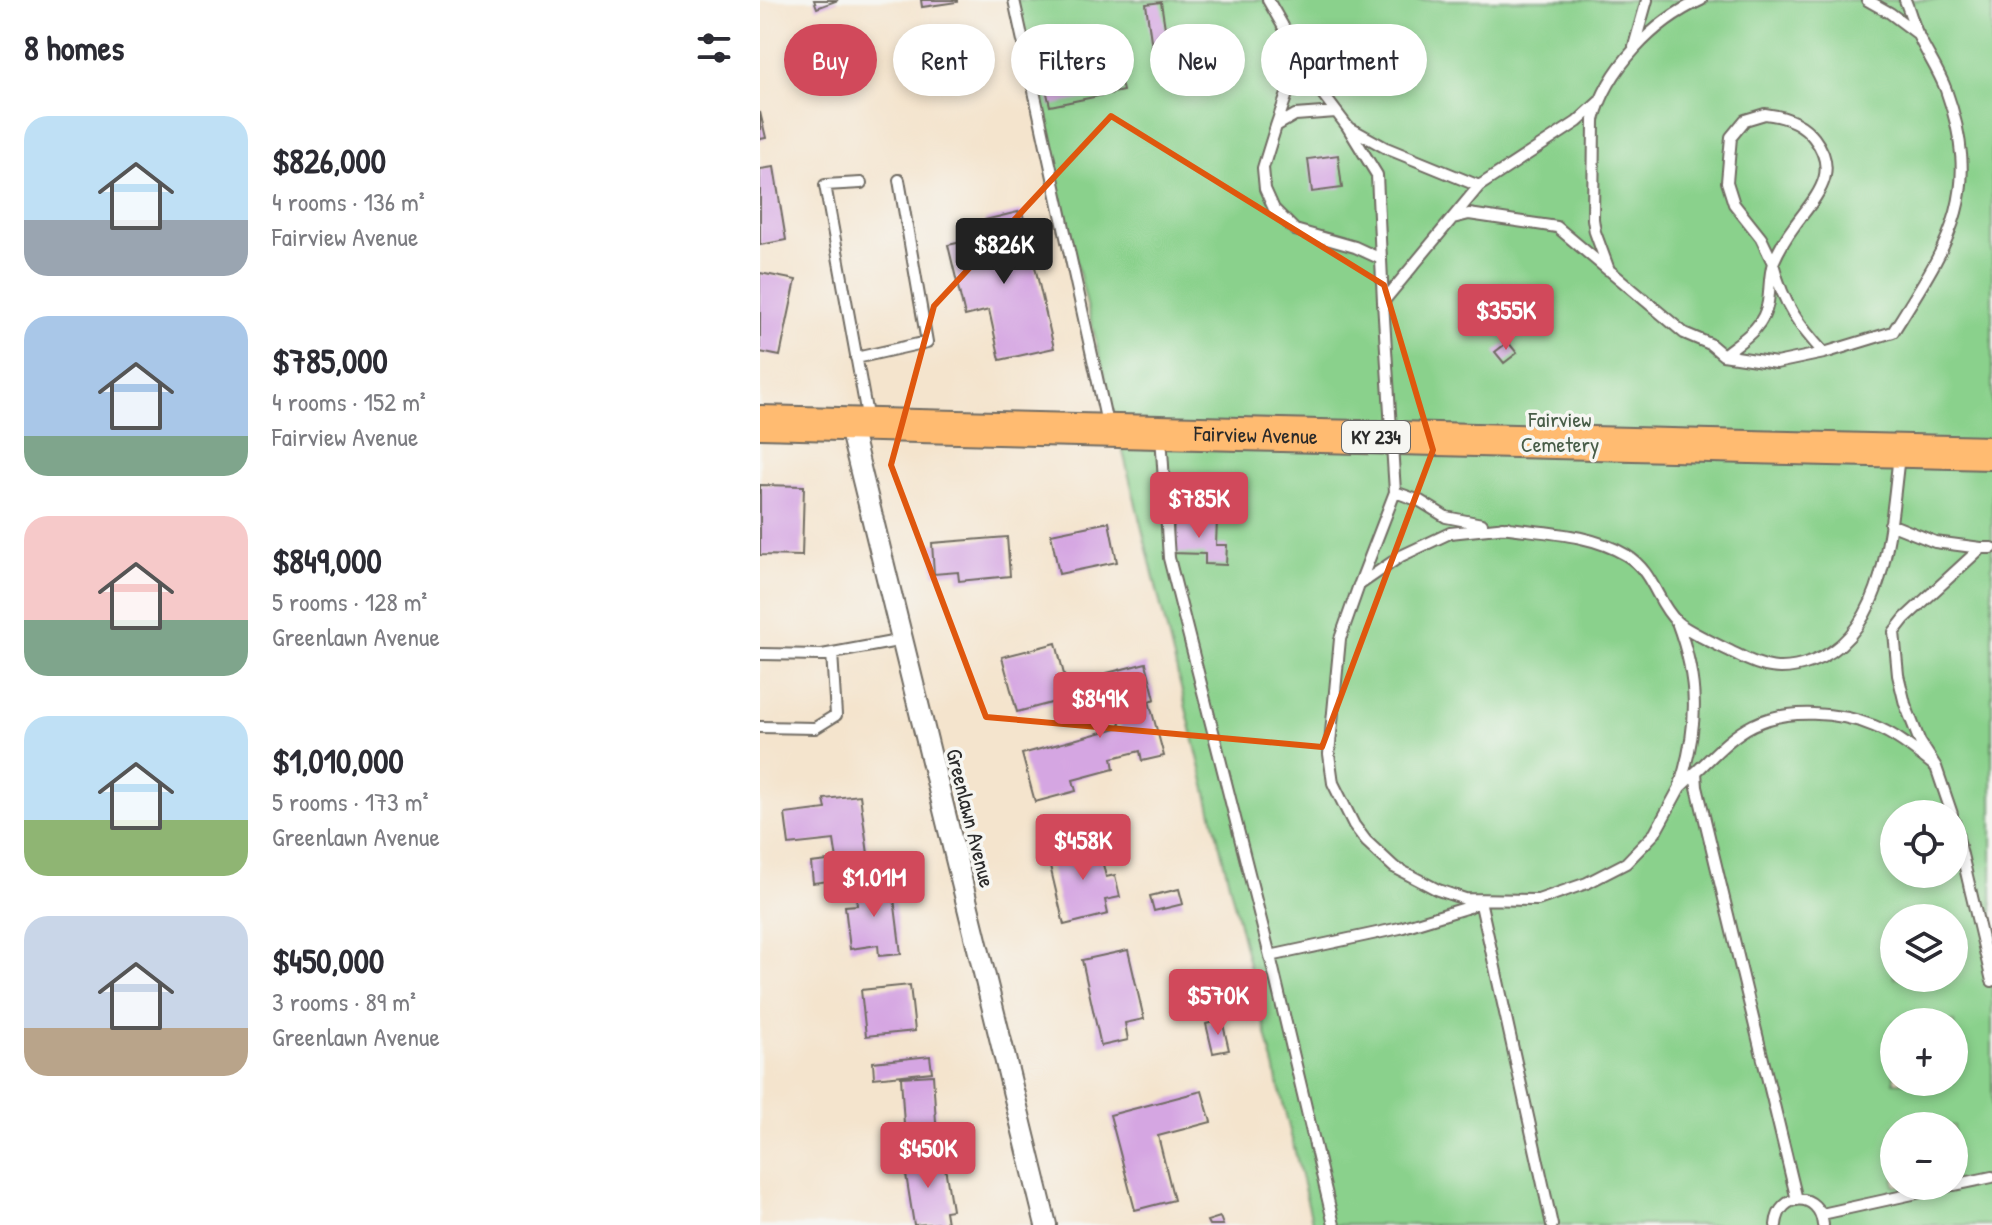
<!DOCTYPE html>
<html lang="en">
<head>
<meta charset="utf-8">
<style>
	body { margin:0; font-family:"Patrick Hand",sans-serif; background:#f7f7f7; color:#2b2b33; height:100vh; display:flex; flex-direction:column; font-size:30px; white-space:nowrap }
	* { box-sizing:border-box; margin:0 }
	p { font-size:26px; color:#7c7c81 }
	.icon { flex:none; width:44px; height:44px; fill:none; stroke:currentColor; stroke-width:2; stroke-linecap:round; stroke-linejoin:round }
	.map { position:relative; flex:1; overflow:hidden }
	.sheet { display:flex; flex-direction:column; background:#fff; width:760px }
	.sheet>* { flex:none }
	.banner { position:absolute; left:24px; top:24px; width:760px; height:72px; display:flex; gap:16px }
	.fabs { position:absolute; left:1120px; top:800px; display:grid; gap:16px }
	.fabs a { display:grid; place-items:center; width:88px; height:88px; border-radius:50%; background:#fff; box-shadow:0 4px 12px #0003; font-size:40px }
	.price { position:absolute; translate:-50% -68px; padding:0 18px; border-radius:8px; background:#d1495b; color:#fff; font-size:26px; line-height:52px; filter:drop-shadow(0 2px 4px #0008) }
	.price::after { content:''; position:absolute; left:50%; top:48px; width:24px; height:18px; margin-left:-12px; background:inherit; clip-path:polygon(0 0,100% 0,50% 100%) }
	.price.selected { background:#222; color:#fff }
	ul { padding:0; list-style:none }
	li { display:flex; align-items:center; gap:24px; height:200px; padding:0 24px }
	li span { display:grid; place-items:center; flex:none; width:224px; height:160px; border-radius:24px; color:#555 }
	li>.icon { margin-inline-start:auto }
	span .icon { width:96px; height:96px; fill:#fffc; stroke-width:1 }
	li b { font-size:34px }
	h2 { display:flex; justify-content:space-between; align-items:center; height:96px; padding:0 24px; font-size:34px }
	.pill { padding:0 28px; border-radius:36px; background:#fff; box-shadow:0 4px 12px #0003; font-size:28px; line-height:72px }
	.pill.selected { background:#d1495b; color:#fff }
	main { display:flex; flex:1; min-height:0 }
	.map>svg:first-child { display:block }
</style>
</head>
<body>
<main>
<section class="sheet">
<h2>8 homes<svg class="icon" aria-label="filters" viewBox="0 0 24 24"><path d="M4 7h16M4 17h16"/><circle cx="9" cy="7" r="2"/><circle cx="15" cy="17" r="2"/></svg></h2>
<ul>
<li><span style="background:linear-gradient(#bfe0f5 65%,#9aa5b1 0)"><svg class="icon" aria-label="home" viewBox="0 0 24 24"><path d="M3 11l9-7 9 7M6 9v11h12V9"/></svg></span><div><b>$826,000</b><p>4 rooms · 136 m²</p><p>Fairview Avenue</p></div></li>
<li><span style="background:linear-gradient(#a9c7e8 75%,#7fa58c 0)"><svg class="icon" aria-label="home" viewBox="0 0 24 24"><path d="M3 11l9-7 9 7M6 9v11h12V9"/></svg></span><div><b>$785,000</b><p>4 rooms · 152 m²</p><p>Fairview Avenue</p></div></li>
<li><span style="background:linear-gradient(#f6c9c9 65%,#7fa58c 0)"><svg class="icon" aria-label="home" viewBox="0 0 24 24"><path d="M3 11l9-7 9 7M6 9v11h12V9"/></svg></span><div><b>$849,000</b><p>5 rooms · 128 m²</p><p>Greenlawn Avenue</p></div></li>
<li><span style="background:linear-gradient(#bfe0f5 65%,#8fb573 0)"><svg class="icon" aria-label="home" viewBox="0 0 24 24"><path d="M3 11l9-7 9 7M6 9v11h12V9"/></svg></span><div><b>$1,010,000</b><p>5 rooms · 173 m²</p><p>Greenlawn Avenue</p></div></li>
<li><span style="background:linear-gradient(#c9d6e8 70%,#b9a48a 0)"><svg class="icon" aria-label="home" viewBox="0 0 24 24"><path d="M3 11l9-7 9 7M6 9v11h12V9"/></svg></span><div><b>$450,000</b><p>3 rooms · 89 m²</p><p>Greenlawn Avenue</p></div></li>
</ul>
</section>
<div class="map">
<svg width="1232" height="1225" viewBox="0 0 1232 1225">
	<rect width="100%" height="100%" fill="#f6f6f2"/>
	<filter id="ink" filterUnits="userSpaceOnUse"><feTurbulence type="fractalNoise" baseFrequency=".0125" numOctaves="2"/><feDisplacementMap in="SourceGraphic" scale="16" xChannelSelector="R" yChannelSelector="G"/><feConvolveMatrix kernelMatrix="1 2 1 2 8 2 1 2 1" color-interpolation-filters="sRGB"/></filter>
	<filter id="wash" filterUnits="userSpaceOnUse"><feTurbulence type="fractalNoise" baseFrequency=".006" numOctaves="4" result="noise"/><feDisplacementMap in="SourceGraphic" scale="32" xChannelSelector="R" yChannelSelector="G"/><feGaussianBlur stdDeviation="1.8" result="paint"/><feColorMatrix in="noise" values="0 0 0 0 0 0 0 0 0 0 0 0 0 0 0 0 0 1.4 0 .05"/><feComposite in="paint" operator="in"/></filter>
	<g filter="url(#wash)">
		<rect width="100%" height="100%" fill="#f4e4cd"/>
		<path fill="#8ad18c" stroke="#5a7e5c" stroke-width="2" fill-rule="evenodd" d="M252,0H1232V1225H553ZM1134,814H1194V874H1134ZM1134,918H1194V978H1134ZM1134,1022H1194V1082H1134ZM1134,1126H1194V1186H1134Z"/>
		<g id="blocks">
			<path fill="#d5a6e2" d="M54,0H78L57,8Z
				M161,0H197V2L162,7Z
				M401,2L405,28L421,26L423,43L392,48L386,4Z
				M356,60L363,91L290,106L283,76Z
				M0,112L6,138L0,139Z
				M578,155L582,188L552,192L548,159Z
				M14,167L26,240L0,245V169Z
				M262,211L294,348L240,360L229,310L205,316L188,245L229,236L225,220Z
				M0,273L36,280L20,356L0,352Z
				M748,342L757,353L744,363L735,352Z
				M0,485L44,486L42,556L0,555Z
				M414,519L457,520L456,545H467L466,565L445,564V554L412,553Z
				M349,522L357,562L299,574L291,534Z
				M247,537L250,576L199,581L198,572L174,574L172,543Z
				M296,643L310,698L257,712L242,657Z
				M386,663L395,699L389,701L404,756L382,761L380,751L352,758L354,769L313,780L316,791L275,802L262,754L361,727L347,673Z
				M100,795L111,876L53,883L51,863L77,860L74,840L29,845L25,814L66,809L64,799Z
				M337,839L346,877L355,875L360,897L345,900L348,914L304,925L290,866L300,863L297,848Z
				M132,882L141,954L119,956L118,945L90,949L85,906L97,905L95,886Z
				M419,889L423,904L394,911L390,896Z
				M368,950L384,1019L365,1023L368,1040L341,1046L322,960Z
				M150,985L155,1031L106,1036L101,990Z
				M462,1020L469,1050L453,1053L446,1024Z
				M170,1056L172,1072L114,1078L113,1062Z
				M173,1075L177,1138L145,1140L141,1077Z
				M442,1091L451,1122L398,1136L414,1200L375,1210L350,1115Z
				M183,1155L192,1210L185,1211L187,1223L154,1225L144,1162Z
				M460,1217L463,1225H449L447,1221Z"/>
		</g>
	</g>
	<g filter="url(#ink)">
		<use href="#blocks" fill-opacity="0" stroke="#716c64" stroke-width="2"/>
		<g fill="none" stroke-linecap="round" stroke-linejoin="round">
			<defs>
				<path id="lane" d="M254,0L348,428
					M508,0L559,89L587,126L617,175L623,302
					M941,0C894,21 847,69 834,120L833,219L835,232L849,270L924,333L950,344L963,355C982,340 1004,328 1008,302C1010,289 1009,276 1013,263
					M1107,0L1130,13L1158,34
					M874,46L887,0
					M576,112L535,115L516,126L503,168L505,189L514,209L535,230L595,247L621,259
					M1005,114C1024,116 1042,122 1054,138C1081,173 1056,196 1035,225C1026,237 1019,249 1013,263L1001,238L974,204L967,182L971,137L985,120Z
					M516,126L527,94L536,50
					M590,128L626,148L719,186
					M101,183L65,185L108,421
					M693,218L709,214L797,227L848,270
					M1014,267C1023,303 1039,326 1064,353L1133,332C1188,244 1224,196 1186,90C1179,71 1167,54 1158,35C1153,24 1150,12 1145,0
					M963,355L1016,363L1064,353
					M96,358L167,342L139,180
					M401,435L409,558L510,956L574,1225
					M635,492L660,501L686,517L722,524
					M1130,524L1175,542L1221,548
					M742,527C783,533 829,533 866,555C894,572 896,602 917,622C927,631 962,647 976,654C1002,668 1022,673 1051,662C1128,635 1130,525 1139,456
					M747,527L690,533L641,556L599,585L580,639L569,754L573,783L594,825L606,841L634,867L678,890L705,899L778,900L827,883L866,863L895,833L920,787L936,772
					M600,583L635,492L623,302L719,186L817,122L841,100
					M917,622C939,681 939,725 920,785
					M0,654L62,655L143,640
					M0,727L55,728L76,715L72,653
					M1192,814L1176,767L1160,742L1145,704L1138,675L1134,632L1145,618L1221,548H1232
					M1194,821L1232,981
					M510,956L640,928L709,907L720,900L792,1225
					M1194,1185L1232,1177
					M1037,1200L937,787L936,772C954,755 971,736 993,725C1028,708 1079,712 1114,726C1137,735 1157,752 1176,767
					M1062,1214L1189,1186
					M1016,1225C1019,1191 1060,1191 1063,1225"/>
				<path id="street" d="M89,423L286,1225"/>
				<g id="primary">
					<path id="s1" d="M0,422L1232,453"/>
				</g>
			</defs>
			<use href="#lane" stroke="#716c64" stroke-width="14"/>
			<use href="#street" stroke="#716c64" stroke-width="24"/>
			<use href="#primary" stroke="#716c64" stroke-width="36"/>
			<use href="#lane" stroke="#fff" stroke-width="10"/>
			<use href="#street" stroke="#fff" stroke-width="20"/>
			<use href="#primary" stroke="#ffbb71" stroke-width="32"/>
		</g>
	</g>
	<path fill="none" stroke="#df570e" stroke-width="6" stroke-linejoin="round" d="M351,116L624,285L673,450L562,747L226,717L131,465L174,306Z"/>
	<g text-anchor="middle" stroke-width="7" stroke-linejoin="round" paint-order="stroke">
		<rect fill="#f6f6f2" stroke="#686867" stroke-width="2" x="582" y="421" width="68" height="32" rx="6"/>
		<g font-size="20" font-weight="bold" fill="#2b2b2b">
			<text x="616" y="444">KY 234</text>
		</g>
		<g font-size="22" fill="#485d48" stroke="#f6f6f2">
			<text x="800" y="427">Fairview<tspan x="800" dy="25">Cemetery</tspan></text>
		</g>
		<g font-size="22" fill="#2b2b2b" stroke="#f6f6f2">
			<text dy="8" stroke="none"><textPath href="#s1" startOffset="496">Fairview Avenue</textPath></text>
			<text transform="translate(211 818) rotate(76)" y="8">Greenlawn Avenue</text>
		</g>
	</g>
</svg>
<div class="fabs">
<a><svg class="icon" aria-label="locate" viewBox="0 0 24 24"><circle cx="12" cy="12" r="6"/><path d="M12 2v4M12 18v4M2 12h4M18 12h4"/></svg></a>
<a><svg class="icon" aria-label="layers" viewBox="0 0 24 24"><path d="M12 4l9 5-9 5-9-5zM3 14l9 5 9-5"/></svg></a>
<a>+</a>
<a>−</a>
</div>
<b class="price selected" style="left:244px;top:286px">$826K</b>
<b class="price" style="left:746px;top:352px">$355K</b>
<b class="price" style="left:439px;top:540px">$785K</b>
<b class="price" style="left:340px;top:740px">$849K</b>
<b class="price" style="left:323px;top:882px">$458K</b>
<b class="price" style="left:114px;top:919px">$1.01M</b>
<b class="price" style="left:458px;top:1037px">$570K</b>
<b class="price" style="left:168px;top:1190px">$450K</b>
<div class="banner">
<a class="pill selected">Buy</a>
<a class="pill">Rent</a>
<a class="pill">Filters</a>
<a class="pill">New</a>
<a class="pill">Apartment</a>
</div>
</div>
</main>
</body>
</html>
